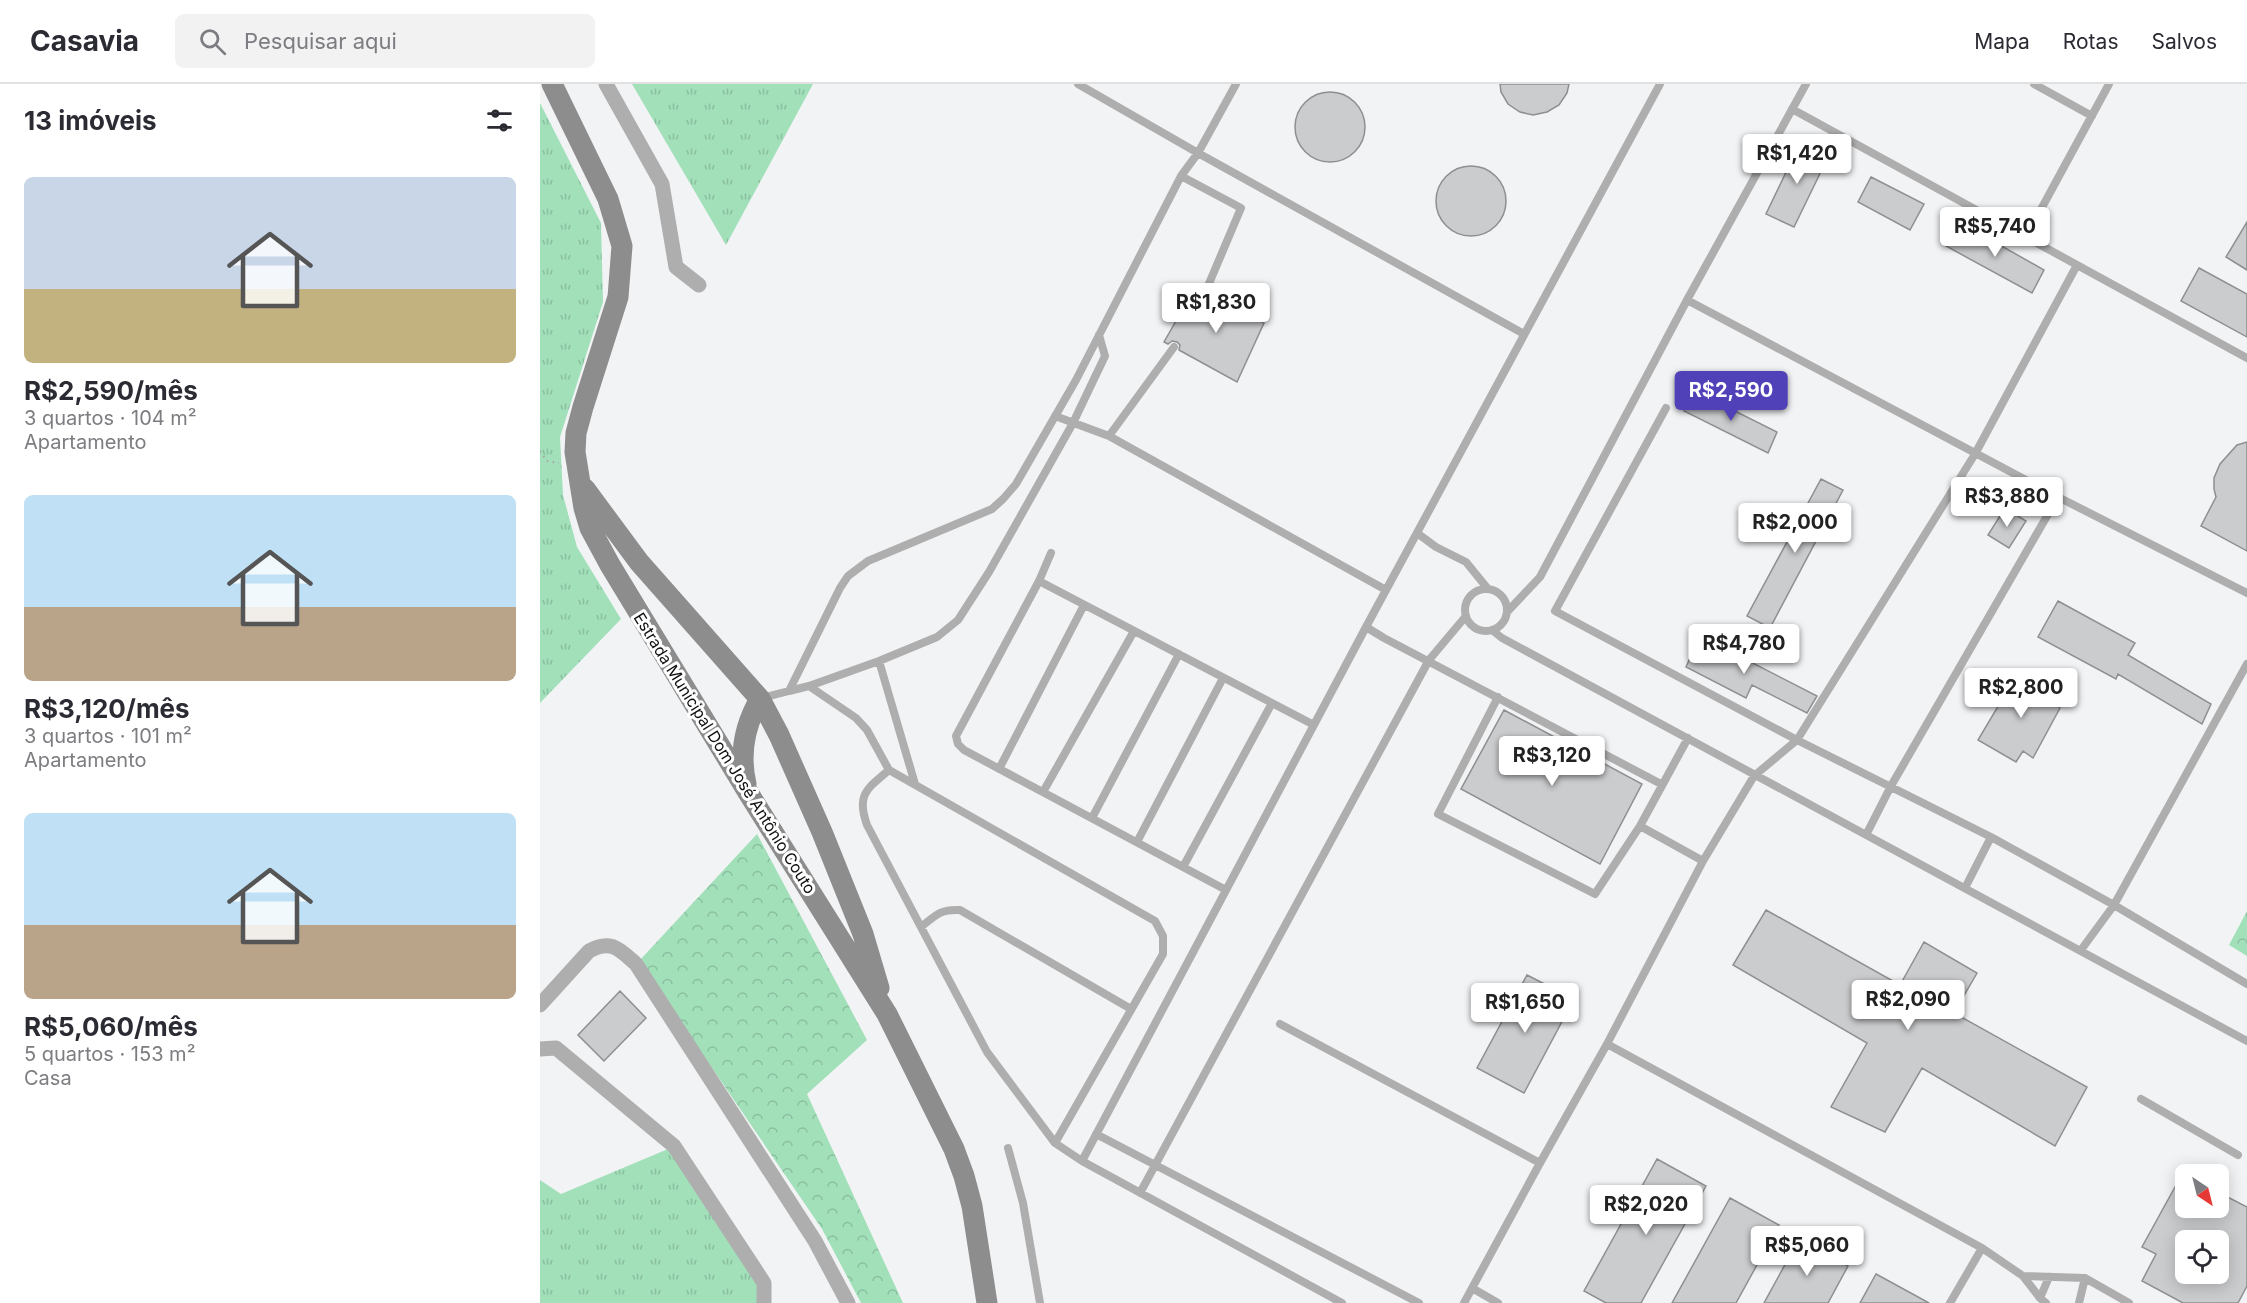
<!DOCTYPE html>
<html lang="pt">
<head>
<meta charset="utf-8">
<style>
	body { margin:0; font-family:Inter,sans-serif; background:#f2f2f3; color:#2b2b33; height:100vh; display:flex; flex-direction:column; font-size:22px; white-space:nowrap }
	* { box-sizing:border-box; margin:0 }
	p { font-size:20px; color:#7c7c81 }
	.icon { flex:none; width:33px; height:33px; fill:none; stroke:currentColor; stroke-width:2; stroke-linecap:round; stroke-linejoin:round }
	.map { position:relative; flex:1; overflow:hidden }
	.panel { display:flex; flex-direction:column; background:#fff; width:540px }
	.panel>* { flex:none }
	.needle { width:39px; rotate:145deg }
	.controls { position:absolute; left:1635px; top:1080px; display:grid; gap:12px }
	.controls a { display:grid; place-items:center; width:54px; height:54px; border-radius:9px; background:#fff; box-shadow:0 3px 15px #0003; font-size:30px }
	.price { position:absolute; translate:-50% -51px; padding:0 14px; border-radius:6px; background:#fff; color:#222; font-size:20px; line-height:39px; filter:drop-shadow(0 2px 3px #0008) }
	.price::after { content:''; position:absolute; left:50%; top:36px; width:18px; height:14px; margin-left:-9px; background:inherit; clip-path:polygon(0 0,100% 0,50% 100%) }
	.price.on { background:#5041b9; color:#fff }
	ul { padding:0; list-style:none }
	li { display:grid; align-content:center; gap:12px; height:318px; padding:0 24px }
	li span { display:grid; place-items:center; height:186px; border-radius:9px; color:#555 }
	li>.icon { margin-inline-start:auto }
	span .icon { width:108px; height:108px; fill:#fffc; stroke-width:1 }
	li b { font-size:26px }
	h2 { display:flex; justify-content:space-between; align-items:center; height:72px; padding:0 24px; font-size:26px }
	header { display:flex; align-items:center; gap:36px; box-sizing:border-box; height:84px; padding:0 30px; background:#fff; border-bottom:2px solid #e1e1e2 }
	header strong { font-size:28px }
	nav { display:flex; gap:33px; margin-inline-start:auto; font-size:21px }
	.search { width:420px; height:54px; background:#f2f2f3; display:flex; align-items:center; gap:15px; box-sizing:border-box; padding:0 21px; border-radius:9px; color:#7c7c81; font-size:22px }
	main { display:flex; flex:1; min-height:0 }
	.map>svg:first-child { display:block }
</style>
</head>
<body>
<header>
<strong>Casavia</strong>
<div class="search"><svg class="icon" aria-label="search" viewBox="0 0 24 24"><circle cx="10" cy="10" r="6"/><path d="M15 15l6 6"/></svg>Pesquisar aqui</div>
<nav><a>Mapa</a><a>Rotas</a><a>Salvos</a></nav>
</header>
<main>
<section class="panel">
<h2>13 imóveis<svg class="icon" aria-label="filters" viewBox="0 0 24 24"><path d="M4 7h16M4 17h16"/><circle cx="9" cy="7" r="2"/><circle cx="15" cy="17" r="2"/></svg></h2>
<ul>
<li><span style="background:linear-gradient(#c9d6e8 60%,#c2b280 0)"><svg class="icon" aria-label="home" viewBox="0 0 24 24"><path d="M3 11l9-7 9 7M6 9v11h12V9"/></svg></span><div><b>R$2,590/mês</b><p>3 quartos · 104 m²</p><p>Apartamento</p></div></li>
<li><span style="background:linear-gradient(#bfe0f5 60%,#b9a48a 0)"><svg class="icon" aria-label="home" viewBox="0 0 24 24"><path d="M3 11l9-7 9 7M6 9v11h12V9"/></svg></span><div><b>R$3,120/mês</b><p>3 quartos · 101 m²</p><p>Apartamento</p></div></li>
<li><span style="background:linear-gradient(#bfe0f5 60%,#b9a48a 0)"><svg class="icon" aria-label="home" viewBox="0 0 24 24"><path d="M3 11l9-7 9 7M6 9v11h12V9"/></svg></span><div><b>R$5,060/mês</b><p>5 quartos · 153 m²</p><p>Casa</p></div></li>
</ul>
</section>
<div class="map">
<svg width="1707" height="1219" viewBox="0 0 1707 1219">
	<defs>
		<pattern id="grass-tufts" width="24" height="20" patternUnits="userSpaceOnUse" patternTransform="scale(1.5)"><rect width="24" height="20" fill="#a2e0ba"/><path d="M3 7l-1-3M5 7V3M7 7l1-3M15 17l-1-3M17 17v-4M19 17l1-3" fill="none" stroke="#8abf9f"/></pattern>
		<pattern id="forest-crowns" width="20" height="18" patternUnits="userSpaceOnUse" patternTransform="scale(1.5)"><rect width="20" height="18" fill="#a2e0ba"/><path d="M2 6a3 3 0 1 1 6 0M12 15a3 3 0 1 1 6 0" fill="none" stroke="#8abf9f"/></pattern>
	</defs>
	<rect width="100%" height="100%" fill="#f2f3f5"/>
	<path fill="url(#grass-tufts)" d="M92,0H273L186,161Z
		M0,19L61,139L63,218L20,353L23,411L37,463L81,535L0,619Z
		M128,1065L218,1202L219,1219H0V1096L21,1110Z"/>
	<path fill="url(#forest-crowns)" d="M217,750L327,956L267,1010L363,1219H321L282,1145L99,877Z
		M1707,827V872L1689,861Z"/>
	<path fill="#cbccce" stroke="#8e8f91" stroke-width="1.5" fill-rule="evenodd" d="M960,0H1029L1027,9L1019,21L1007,28L993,31L980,28L968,20L961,8Z
		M755 43a35 35 0 1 1 70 0a35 35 0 1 1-70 0Z
		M1260,59L1288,73L1254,143L1226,130Z
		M896 117a35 35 0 1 1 70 0a35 35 0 1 1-70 0Z
		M1331,93L1384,120L1370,146L1318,118Z
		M1707,138V186L1686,173Z
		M1421,139L1504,186L1492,209L1406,162Z
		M1659,184L1707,210V253L1641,217Z
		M655,204L660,206L659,210L662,214L666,215L670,211L724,239L697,298L639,266L640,261L637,258L632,257L628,260L624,258Z
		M1155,307L1237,348L1228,369L1144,327Z
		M1707,358V467L1661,442L1676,413L1674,405V394L1680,380L1697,361Z
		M1281,395L1303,406L1230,544L1207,532Z
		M1465,424L1486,437L1469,464L1448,451Z
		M1518,517L1595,559L1588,571L1671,620L1662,640L1578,590L1576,595L1498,553Z
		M1160,552L1277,612L1267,629L1212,601L1206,614L1146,583Z
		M1479,587L1516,607L1510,617L1520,624L1493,674L1483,667L1476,678L1438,656Z
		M964,626L1102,700L1060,780L921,705Z
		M1226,826L1360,901L1384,858L1437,889L1414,929L1547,1003L1515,1062L1382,984L1345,1048L1291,1023L1327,959L1193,881Z
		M987,891L1034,915L984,1009L937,984Z
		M80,907L106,934L64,977L38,951Z
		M1117,1075L1166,1102L1101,1219H1066L1044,1207Z
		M1646,1083V1124H1678V1108L1707,1123V1202L1698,1219H1643L1602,1197L1616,1170L1602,1163ZM1646,1156H1678V1190H1646Z
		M1190,1114L1239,1141L1196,1219H1132Z
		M1259,1155L1308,1182L1288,1219H1224Z
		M1336,1190L1389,1219H1320Z"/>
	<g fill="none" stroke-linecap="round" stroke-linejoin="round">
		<path stroke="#a4a4a6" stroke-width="2" stroke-dasharray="1.5 4.5" stroke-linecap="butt" d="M0,367L7,377L19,379"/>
		<path stroke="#afaeae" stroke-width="8" d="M538,0L658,69L984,250
			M1494,0L1552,32
			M1252,25L1707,274
			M1486,153L1569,0
			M665,209L701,124L641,92L658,69L696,0
			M1147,216L1518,413L1707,509
			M634,263L569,352L846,506
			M1126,324L1015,527L1257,656L1451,753L1574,821L1707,900
			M515,332L569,352
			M877,449L896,463L926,478L948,505
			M511,469L499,497L416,652L418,660L424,666L686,806
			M499,497L774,641
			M925 526a21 21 0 1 1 42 0a21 21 0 1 1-42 0Z
			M967,528L1000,493L1147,216L1266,0
			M826,543L844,554L1121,700
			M952,546L962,554L1707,957
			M339,577L375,700
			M269,602L339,577L397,553L418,536L449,488L533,339L565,272L559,251
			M249,607L269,602L316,634L327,646L349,686
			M958,613L898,730L1055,810L1100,742L1148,654
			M222,614L249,607L300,504L308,492L328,477L452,425L463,415L476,400L536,296L641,92
			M459,685L544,521
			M503,708L594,547
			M552,734L639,570
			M1100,742L1163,777
			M1326,751L1351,702L1518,413
			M597,758L683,594
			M643,783L732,619
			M1425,804L1451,753
			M381,843C396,831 400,825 420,826L591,925
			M1541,866L1574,821L1707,580
			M740,940L1000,1079
			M1067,960L1442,1164L1483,1192L1500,1214L1506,1219
			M1601,1015L1698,1071
			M556,1050L879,1219
			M515,1059L623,870V852L615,837L349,686C327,705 316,710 327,741L447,968L515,1059L542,1077
			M468,1064L483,1119L500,1219
			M600,1109L889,576L926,532
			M1483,1192L1545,1194L1589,1219
			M932,1204L958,1219
			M1500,1214L1509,1193
			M802,1219L542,1077L826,543L1120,0
			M924,1219L1000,1079L1067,960L1163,777L1214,692L1257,656L1435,370L1537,181
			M1410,1219L1442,1164
			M1539,1219L1545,1194"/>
		<path stroke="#afaeae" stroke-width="15" d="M66,0L122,100L136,183L159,201
			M0,921L49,867C71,855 79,865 96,880L275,1157L308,1219
			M0,965L16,964L134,1062L224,1199V1219"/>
		<path stroke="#8e8d8d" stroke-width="21" d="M12,0L68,115L82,162L78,213L43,323L36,349L35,368L44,424L50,444L70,481L209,710L347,930L414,1065L424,1092L432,1122L447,1219
			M45,405L99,478L220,615L239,651L282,748L323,850L339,904
			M206,700C199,669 204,642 220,615"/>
	</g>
	<g text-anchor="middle" stroke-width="6" stroke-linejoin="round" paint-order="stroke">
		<g font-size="16" fill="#101011" stroke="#fff">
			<text transform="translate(185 669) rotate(58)" y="6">Estrada Municipal Dom José Antônio Couto</text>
		</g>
	</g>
</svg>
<div class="controls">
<a><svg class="needle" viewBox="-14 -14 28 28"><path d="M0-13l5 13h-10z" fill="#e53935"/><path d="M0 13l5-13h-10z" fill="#7c7c81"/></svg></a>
<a><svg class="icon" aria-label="locate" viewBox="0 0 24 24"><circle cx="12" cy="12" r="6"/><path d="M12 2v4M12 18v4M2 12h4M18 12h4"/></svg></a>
</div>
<b class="price" style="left:1257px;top:101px">R$1,420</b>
<b class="price" style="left:1455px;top:174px">R$5,740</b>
<b class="price" style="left:676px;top:250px">R$1,830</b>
<b class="price on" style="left:1191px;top:338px">R$2,590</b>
<b class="price" style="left:1467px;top:444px">R$3,880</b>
<b class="price" style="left:1255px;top:470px">R$2,000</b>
<b class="price" style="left:1204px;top:591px">R$4,780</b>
<b class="price" style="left:1481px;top:635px">R$2,800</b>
<b class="price" style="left:1012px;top:703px">R$3,120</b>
<b class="price" style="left:1368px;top:947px">R$2,090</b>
<b class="price" style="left:985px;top:950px">R$1,650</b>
<b class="price" style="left:1106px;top:1152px">R$2,020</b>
<b class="price" style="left:1267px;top:1193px">R$5,060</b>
</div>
</main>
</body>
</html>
